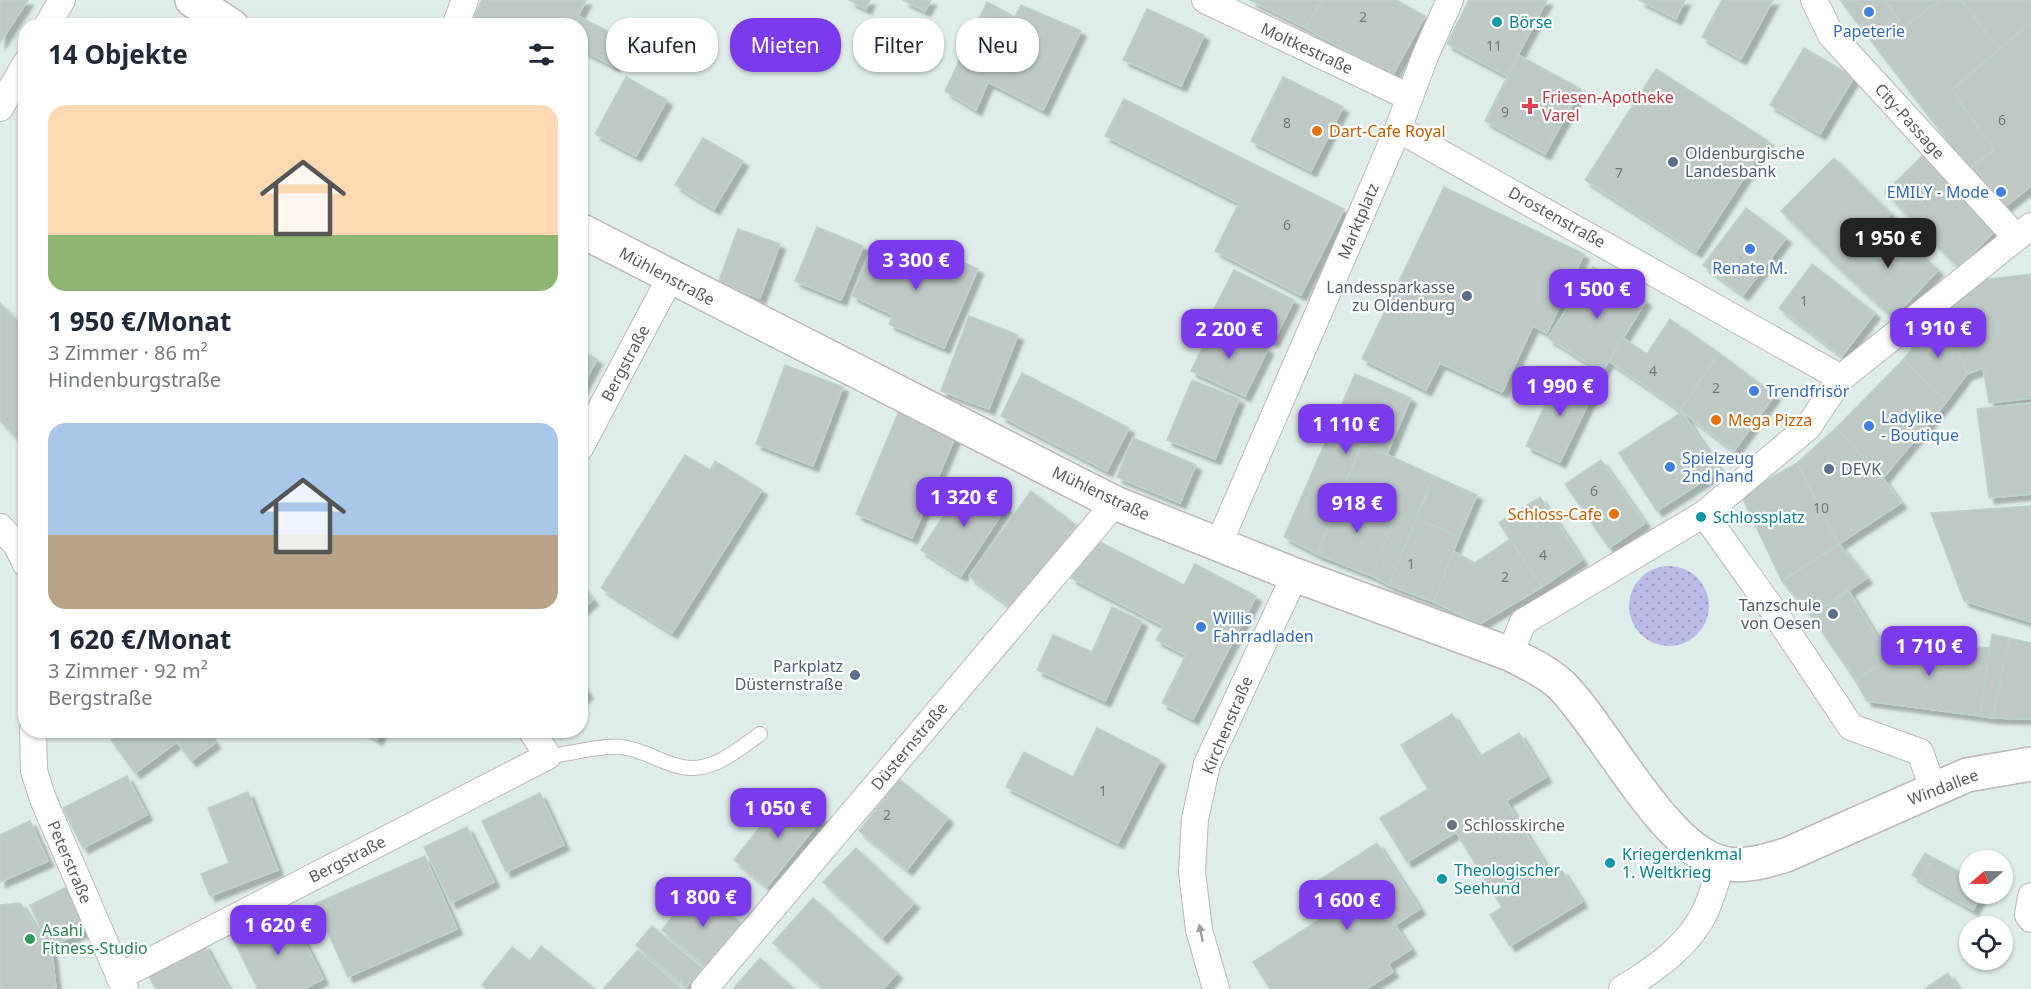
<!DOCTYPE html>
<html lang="de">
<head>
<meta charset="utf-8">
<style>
	body { margin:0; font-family:"Noto Sans",sans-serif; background:#f6f6f7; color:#1f2937; height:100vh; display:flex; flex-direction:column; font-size:22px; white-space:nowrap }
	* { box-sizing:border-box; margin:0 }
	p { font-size:20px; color:#747a83 }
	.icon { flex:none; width:33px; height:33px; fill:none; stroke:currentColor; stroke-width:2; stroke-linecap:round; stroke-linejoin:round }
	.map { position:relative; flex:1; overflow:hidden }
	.side { position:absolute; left:18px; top:18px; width:570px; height:720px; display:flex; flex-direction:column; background:#fff; border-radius:24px; box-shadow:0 2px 4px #0004 }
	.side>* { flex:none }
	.hud { position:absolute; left:606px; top:18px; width:570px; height:54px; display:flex; gap:12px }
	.needle { width:39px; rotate:250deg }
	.controls { position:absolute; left:1959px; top:850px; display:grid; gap:12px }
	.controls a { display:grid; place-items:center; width:54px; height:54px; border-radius:50%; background:#fff; box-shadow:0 2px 4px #0004; font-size:30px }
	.price { position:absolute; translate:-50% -51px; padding:0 14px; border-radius:12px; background:#7c3aed; color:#fff; font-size:20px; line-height:39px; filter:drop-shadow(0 2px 3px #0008) }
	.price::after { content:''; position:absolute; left:50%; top:36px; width:18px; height:14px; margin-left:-9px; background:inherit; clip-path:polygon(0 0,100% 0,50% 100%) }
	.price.active { background:#222; color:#fff }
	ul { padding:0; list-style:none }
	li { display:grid; align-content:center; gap:12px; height:318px; padding:0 30px }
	li span { display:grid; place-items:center; height:186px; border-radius:18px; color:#555 }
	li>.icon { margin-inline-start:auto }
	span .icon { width:108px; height:108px; fill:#fffc; stroke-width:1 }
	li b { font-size:26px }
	h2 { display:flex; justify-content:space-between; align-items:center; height:72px; padding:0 30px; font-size:26px }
	.tag { padding:0 21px; border-radius:24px; background:#fff; box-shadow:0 2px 4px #0004; font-size:21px; line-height:54px }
	.tag.active { background:#7c3aed; color:#fff }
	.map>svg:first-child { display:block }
</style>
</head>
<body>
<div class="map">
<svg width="2031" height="989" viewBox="0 0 2031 989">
	<defs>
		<pattern id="park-dots" width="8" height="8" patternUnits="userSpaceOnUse" patternTransform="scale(1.5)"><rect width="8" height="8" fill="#bab9e7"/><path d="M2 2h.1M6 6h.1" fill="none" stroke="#9b99be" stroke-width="1.8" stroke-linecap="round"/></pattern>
		<filter id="shadow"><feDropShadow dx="5.5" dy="5.5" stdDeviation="1.5" flood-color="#0004"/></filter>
	</defs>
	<rect width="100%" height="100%" fill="#dfedea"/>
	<path fill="url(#park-dots)" d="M1629 606a40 40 0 1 1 80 0a40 40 0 1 1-80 0Z"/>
	<path fill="#bec9c6" stroke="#bdd1cc" stroke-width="1.5" filter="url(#shadow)" d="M0,0H28L0,43Z
		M482,0H586L578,16L627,41L614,66L580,49V26H469Z
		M849,0H870L866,9Z
		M903,0H931L925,11Z
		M1250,0H1322L1306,28Z
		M1322,0H1396L1425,16L1392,76L1306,28Z
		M1469,0H1547L1507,76L1447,44Z
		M1639,0H1685L1676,19Z
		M1722,0H1773L1741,59L1702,37Z
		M1840,0H1884L1904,27L1941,0H1961L1999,49L1952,90L1994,150L1969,169Z
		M1884,0H1941L1904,27Z
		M1961,0H2031V22L1999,49Z
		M987,2L1015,17L1021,5L1081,31L1043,110L988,82L976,110L945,91Z
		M1147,9L1204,35L1181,86L1123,60Z
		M101,18L114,26H96Z
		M2031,22V186L2002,209L1969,169L1994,150L1952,90Z
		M1804,48L1854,77L1820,134L1770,105Z
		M1518,55L1581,89L1545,154L1485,121Z
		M1656,69L1768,141L1696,252L1585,180Z
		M626,77L667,100L636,156L595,134Z
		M1283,77L1343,107L1311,171L1251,141Z
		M1124,99L1344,209L1301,295L1215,251L1239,203L1105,136Z
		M703,138L743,161L714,209L675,185Z
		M1923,155L1995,231L1958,267L1885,192Z
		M1834,158L1891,214L1838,267L1781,211Z
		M1444,187L1584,254L1547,333L1533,326L1502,392L1440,363L1426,390L1362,359Z
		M1746,208L1786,238L1743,295L1703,265Z
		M1884,221L1938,270L1893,318L1838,267Z
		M817,227L863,246L841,300L795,281Z
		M738,229L780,244L760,298L718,283Z
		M876,240L934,266L940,252L978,269L944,348L889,324L893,315L852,296Z
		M1812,264L1875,313L1842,356L1779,308Z
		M1593,267L1646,301L1602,372L1548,338Z
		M1234,270L1294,300L1273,342L1213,311Z
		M2031,274V398L1989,403L1983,368L1967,374L1942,310L1973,281Z
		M0,303L26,330V448L0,421Z
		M1942,310L1967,374L1947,401L1903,360Z
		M969,316L1018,335L989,409L941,391Z
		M1670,319L1719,353L1680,410L1609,361L1623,338L1647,354Z
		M1214,323L1268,349L1245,396L1191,371Z
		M580,350L597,359L580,391Z
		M1719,353L1775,395L1734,451L1680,410Z
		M1903,360L1947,401L1883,478L1836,428Z
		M785,365L843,387L813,466L756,444Z
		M1022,373L1129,428L1107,471L1001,416Z
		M1560,373L1595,389L1560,462L1526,446Z
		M1355,374L1411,398L1387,454L1362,443L1317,554L1284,537Z
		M1192,380L1239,399L1215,459L1167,440Z
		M2031,403V494L1989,498L1977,409Z
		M899,411L956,435L912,538L856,514Z
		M1682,412L1720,470L1657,511L1619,453Z
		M1836,428L1883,478L1901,503L1839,544L1797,463Z
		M1133,438L1196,465L1180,503L1117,477Z
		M1362,443L1434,476L1389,585L1372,576L1396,513L1342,491Z
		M685,455L710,470L715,461L762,490L672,633L601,588Z
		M1601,460L1645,523L1609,548L1565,484Z
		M1797,463L1839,544L1782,581L1741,495Z
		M1434,476L1477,495L1459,537L1416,518Z
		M967,480L1006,507L961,576L921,550Z
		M1031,491L1076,525L1014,609L969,576Z
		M1342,491L1396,513L1372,576L1317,554Z
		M1540,497L1582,560L1542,587L1499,523Z
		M2031,506V622L1964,601L1931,513Z
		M1416,518L1459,537L1434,602L1389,585Z
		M1092,538L1184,585L1195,564L1256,596L1193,719L1162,703L1186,655L1156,640L1164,626L1071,578Z
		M1510,539L1542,587L1480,624L1434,602L1453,551L1475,563Z
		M1839,544L1867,578L1811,616L1782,581Z
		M580,584L593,600L580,611Z
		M1848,590L1890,658L1855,680L1811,616Z
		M1112,607L1142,621L1105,701L1037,670L1053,635L1092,652Z
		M1992,634L2009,638L1993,718L1980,716Z
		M2009,638L2031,643V719L1993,718Z
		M1879,640L1990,648L1980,716L1867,701L1855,680L1890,658Z
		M580,683L588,693L580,699Z
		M1452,714L1479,757L1519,733L1546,777L1506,801L1552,876L1562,870L1582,902L1510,946L1490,915L1502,907L1456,832L1407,862L1380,818L1428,789L1401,745Z
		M1097,728L1160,760L1118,843L1006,787L1024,752L1073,777Z
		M124,730H206L215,743L191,761L177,742L135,773L111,740Z
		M362,730H382L377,740Z
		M127,776L147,815L83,848L63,808Z
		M899,779L948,818L907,870L859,831Z
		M788,791L822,818L767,887L734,860Z
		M248,792L278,870L210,896L201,874L229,863L208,808Z
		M540,793L564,845L506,872L482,821Z
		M30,821L48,861L0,882V835Z
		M467,827L494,882L451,903L424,847Z
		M1377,843L1420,909L1395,925L1411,949L1388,964L1393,972L1366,989H1270L1253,962L1335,910L1316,882Z
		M856,848L914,903L882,938L823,882Z
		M1925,853L1933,858L1920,880L1912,875Z
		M425,856L457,929L348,977L315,904Z
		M1933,858L1970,877V894H1982L1973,910L1920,880Z
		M69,886L89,929L49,947L30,905Z
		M696,887L745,926L710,969L662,930Z
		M813,898L897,973L883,989H824L773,943Z
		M20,903L52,953L56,989H0V905Z
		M289,911L323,979L304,989H258L233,939Z
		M652,926L702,968L686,987L636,945Z
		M204,944L228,989H156L148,975Z
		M541,946L595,989H486L482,985L512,947L530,961Z
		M638,950L681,989H603Z
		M760,958L794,989H733Z
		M1948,973L1958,989H1924Z"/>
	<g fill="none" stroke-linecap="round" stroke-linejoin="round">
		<defs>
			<path id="lane" d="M548,756C572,754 598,745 621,747C642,749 658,761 678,766C710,775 736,751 760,734"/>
			<path id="street" d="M1205,0L1409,97
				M1814,0L1831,35L2015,236
				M47,26L62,0
				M455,26L465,0
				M0,108L26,63
				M1398,129L1841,378
				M580,448L670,278
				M1704,514L1777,616L1851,727L1920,752L1933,788
				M0,527L16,544L26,564
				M1219,543L1398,129L1425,56L1450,0
				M1510,654L1523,622L1704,514L1808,427L1841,378L2031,226
				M33,730L34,771L43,799L125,989
				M2031,896L2028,915L2031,919
				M119,977L548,756L531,730
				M704,989L1115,503
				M1216,989L1199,930L1192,872L1195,819L1207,764L1295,575
				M1622,989C1654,970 1692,944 1707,907C1713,893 1717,878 1722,863"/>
			<path id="secondary" d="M192,0L232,26
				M580,230L1115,503L1295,575L1510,654C1527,663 1546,671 1561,685C1604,727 1665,851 1723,863C1744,868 1766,861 1786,855L1967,775L2031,764"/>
		</defs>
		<use href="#lane" stroke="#bfb7ba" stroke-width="16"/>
		<use href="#street" stroke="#bfb7ba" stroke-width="28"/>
		<use href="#secondary" stroke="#bfb5b9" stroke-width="36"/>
		<use href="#lane" stroke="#fff" stroke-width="14"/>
		<use href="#street" stroke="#fff" stroke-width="26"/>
		<use href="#secondary" stroke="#fff" stroke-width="33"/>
	</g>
	<defs><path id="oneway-solid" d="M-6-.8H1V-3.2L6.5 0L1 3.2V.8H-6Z" transform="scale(1.5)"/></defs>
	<use fill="#a09b9d" href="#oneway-solid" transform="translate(1201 933) rotate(-102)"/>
	<g fill="#3f7fe0" stroke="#fff" stroke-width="2">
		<circle cx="1869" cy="12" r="6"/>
		<circle cx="2001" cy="192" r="6"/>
		<circle cx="1750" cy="249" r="6"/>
		<circle cx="1754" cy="391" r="6"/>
		<circle cx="1869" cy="426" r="6"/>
		<circle cx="1670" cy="467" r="6"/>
		<circle cx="1201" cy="627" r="6"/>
	</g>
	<g fill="#0f9aa8" stroke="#fff" stroke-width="2">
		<circle cx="1497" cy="22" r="6"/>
		<circle cx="1701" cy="517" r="6"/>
		<circle cx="1610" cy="863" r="6"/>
		<circle cx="1442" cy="879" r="6"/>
	</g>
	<path fill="#e0444e" stroke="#fff" stroke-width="2" d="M1527 97h6v6h6v6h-6v6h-6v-6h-6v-6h6z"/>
	<g fill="#e8710a" stroke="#fff" stroke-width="2">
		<circle cx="1317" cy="131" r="6"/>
		<circle cx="1716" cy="420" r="6"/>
		<circle cx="1614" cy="514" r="6"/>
	</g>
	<g fill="#5c6f8a" stroke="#fff" stroke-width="2">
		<circle cx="1673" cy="162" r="6"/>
		<circle cx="1467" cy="296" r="6"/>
		<circle cx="1829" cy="469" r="6"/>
		<circle cx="1833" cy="614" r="6"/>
		<circle cx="855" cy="675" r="6"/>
	</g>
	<circle fill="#6b7280" stroke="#fff" stroke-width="2" cx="1452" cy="825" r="6"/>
	<circle fill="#2e9e5b" stroke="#fff" stroke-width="2" cx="30" cy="939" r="6"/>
	<g text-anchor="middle" stroke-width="4.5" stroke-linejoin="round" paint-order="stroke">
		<g font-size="14" fill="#787476">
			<text x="1363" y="22">2</text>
			<text x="1494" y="51">11</text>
			<text x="1505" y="117">9</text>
			<text x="2002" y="125">6</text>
			<text x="1287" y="128">8</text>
			<text x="1619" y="178">7</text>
			<text x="1287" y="230">6</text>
			<text x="1804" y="306">1</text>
			<text x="1653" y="376">4</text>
			<text x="1716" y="393">2</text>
			<text x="1594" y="496">6</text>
			<text x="1821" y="513">10</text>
			<text x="1543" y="560">4</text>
			<text x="1411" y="569">1</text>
			<text x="1505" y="582">2</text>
			<text x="1103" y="796">1</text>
			<text x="887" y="820">2</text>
		</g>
		<g font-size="16" fill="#0d838f" stroke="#fff" text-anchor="start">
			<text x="1509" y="28">Börse</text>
			<text x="1713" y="523">Schlossplatz</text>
			<text x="1622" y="860">Kriegerdenkmal<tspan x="1622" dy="18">1. Weltkrieg</tspan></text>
			<text x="1454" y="876">Theologischer<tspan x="1454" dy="18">Seehund</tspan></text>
		</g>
		<g font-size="16" fill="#366cbe" stroke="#fff" text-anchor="start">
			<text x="1869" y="37" text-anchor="middle">Papeterie</text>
			<text x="1989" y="198" text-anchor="end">EMILY - Mode</text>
			<text x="1750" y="274" text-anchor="middle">Renate M.</text>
			<text x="1766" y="397">Trendfrisör</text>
			<text x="1881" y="423">Ladylike<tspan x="1881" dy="18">- Boutique</tspan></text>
			<text x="1682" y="464">Spielzeug<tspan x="1682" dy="18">2nd hand</tspan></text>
			<text x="1213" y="624">Willis<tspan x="1213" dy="18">Fahrradladen</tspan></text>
		</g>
		<g font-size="16" fill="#61585c" stroke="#fff">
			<text transform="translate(1307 48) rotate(25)" y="6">Moltkestraße</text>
			<text transform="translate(1910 121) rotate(48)" y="6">City-Passage</text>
			<text transform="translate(1557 217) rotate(29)" y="6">Drostenstraße</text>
			<text transform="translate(1358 221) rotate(-67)" y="6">Marktplatz</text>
			<text transform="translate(667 276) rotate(28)" y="6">Mühlenstraße</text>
			<text transform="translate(625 363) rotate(-62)" y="6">Bergstraße</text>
			<text transform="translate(1101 493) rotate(25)" y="6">Mühlenstraße</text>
			<text transform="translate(1227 725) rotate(-67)" y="6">Kirchenstraße</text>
			<text transform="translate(909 746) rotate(-50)" y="6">Düsternstraße</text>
			<text transform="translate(1943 787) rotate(-21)" y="6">Windallee</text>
			<text transform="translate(347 859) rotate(-27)" y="6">Bergstraße</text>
			<text transform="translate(70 862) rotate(67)" y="6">Peterstraße</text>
		</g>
		<g font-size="16" fill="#be3a42" stroke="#fff" text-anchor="start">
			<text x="1542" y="103">Friesen-Apotheke<tspan x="1542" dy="18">Varel</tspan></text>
		</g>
		<g font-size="16" fill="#c56008" stroke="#fff" text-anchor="start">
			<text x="1329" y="137">Dart-Cafe Royal</text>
			<text x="1728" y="426">Mega Pizza</text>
			<text x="1602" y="520" text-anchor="end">Schloss-Cafe</text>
		</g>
		<g font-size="16" fill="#4e5e75" stroke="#fff" text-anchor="end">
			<text x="1685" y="159" text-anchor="start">Oldenburgische<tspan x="1685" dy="18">Landesbank</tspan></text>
			<text x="1455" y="293">Landessparkasse<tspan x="1455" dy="18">zu Oldenburg</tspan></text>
			<text x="1841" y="475" text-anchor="start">DEVK</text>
			<text x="1821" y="611">Tanzschule<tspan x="1821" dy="18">von Oesen</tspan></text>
			<text x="843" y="672">Parkplatz<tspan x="843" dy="18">Düsternstraße</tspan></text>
		</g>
		<g font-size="16" fill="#5b616d" stroke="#fff" text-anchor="start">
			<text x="1464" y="831">Schlosskirche</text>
		</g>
		<g font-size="16" fill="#27864d" stroke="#fff" text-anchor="start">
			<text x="42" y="936">Asahi<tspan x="42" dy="18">Fitness-Studio</tspan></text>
		</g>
	</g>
</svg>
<div class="controls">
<a><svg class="needle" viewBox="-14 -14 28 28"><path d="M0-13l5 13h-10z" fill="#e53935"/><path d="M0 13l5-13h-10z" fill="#747a83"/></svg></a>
<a><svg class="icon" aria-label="locate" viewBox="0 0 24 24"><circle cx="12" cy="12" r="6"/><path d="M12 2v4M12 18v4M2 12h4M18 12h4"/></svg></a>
</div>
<b class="price active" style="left:1888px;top:269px">1 950 €</b>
<b class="price" style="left:916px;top:291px">3 300 €</b>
<b class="price" style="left:1597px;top:320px">1 500 €</b>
<b class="price" style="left:1938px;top:359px">1 910 €</b>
<b class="price" style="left:1229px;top:360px">2 200 €</b>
<b class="price" style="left:1560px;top:417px">1 990 €</b>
<b class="price" style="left:1346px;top:455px">1 110 €</b>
<b class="price" style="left:964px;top:528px">1 320 €</b>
<b class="price" style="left:1357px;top:534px">918 €</b>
<b class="price" style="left:1929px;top:677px">1 710 €</b>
<b class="price" style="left:778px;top:839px">1 050 €</b>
<b class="price" style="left:703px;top:928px">1 800 €</b>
<b class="price" style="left:1347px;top:931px">1 600 €</b>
<b class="price" style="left:278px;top:956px">1 620 €</b>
<div class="hud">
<a class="tag">Kaufen</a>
<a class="tag active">Mieten</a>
<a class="tag">Filter</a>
<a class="tag">Neu</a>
</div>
<section class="side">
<h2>14 Objekte<svg class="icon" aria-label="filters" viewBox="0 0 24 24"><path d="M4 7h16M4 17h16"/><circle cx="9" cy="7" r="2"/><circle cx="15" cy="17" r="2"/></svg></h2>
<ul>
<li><span style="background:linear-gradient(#ffd9b3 70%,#8fb573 0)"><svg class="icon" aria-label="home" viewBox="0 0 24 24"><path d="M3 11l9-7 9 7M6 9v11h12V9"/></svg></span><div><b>1 950 €/Monat</b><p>3 Zimmer · 86 m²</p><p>Hindenburgstraße</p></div></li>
<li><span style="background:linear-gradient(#a9c7e8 60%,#b9a48a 0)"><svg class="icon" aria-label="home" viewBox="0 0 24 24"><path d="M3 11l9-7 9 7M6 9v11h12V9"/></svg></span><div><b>1 620 €/Monat</b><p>3 Zimmer · 92 m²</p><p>Bergstraße</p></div></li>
</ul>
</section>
</div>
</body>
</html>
